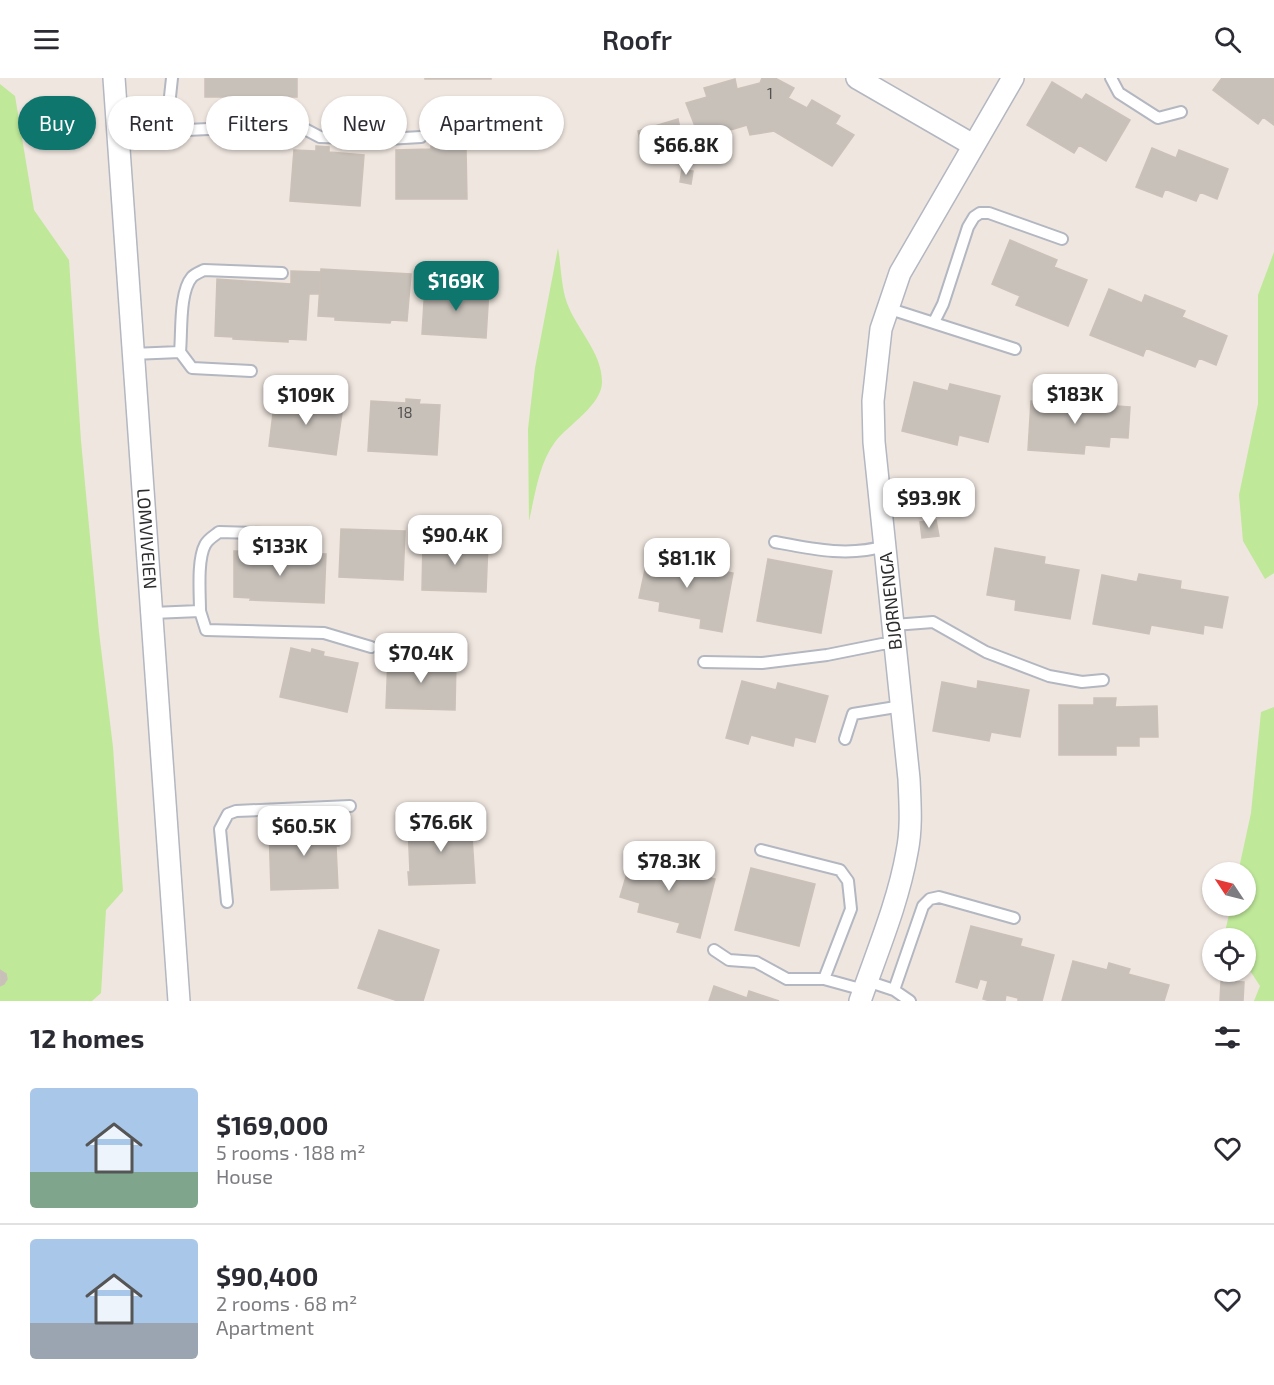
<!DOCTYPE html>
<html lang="en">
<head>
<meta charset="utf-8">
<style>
	body { margin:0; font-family:"Exo 2",sans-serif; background:#f2f2f3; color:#2b2b33; height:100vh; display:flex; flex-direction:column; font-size:22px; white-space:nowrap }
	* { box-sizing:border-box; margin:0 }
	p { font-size:20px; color:#7c7c81 }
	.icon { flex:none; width:33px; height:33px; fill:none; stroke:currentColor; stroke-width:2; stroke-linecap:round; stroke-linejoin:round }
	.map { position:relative; height:923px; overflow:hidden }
	.details { display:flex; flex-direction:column; background:#fff; flex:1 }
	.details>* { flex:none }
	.guide { position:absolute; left:18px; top:18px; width:600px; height:54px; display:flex; gap:12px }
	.needle { width:39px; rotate:305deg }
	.buttons { position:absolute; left:1202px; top:784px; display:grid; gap:12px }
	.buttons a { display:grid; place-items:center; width:54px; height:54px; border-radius:50%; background:#fff; box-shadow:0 2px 4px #0004; font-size:30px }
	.price { position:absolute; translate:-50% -51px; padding:0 14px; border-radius:12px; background:#fff; color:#222; font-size:20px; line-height:39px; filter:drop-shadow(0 2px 3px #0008) }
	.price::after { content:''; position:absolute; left:50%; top:36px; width:18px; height:14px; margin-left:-9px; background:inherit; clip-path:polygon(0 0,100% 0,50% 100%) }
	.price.on { background:#0f766e; color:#fff }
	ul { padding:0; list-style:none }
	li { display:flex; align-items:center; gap:18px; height:150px; padding:0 30px }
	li+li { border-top:2px solid #e1e1e2 }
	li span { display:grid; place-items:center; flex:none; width:168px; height:120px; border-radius:6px; color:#555 }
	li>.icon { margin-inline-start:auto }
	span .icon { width:72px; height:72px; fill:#fffc; stroke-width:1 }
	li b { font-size:26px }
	h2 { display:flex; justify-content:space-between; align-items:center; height:72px; padding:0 30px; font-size:26px }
	.tag { padding:0 21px; border-radius:27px; background:#fff; box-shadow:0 2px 4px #0004; font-size:21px; line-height:54px }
	.tag.on { background:#0f766e; color:#fff }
	header { display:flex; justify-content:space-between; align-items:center; height:78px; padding:0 30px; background:#fff; font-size:27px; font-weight:600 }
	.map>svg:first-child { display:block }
</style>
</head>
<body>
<header><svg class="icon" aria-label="menu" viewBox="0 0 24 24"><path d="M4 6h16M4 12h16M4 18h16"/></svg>Roofr<svg class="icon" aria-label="search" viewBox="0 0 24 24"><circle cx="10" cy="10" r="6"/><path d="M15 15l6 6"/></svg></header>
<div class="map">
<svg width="1274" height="923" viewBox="0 0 1274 923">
	<rect width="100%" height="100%" fill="#efe6df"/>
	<path fill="#bfe899" d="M0,6L15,18L34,132L69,182L81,363L99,554L113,669L123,813L106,832L101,915L92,923H0Z
		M558,170C561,187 561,208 567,225C577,252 602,274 602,304C602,327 568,347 555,364C539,385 535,417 529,443L528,351L535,290Z
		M1274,174V495L1265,501L1243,463L1239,417L1258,326V217Z
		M1274,629V923H1254L1260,908L1245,885V861H1230L1225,854L1231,828H1245V795H1238L1251,735L1261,634Z"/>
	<path fill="#c8c1ba" stroke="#cbc1b8" stroke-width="1.5" d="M205,0H297V19H205Z
		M425,0H491V1H425Z
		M762,0H775L794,10L788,20L807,30L812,22L840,38L835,46L854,57L832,88L774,53L750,57L747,47L700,61L686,25L707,19L704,10L735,1L737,11L760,5Z
		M1222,0H1274V47L1263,39L1258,46L1213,12Z
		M1052,4L1082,22L1086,16L1130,42L1106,83L1079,67L1074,75L1027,47Z
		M678,41L680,51L640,62L638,53Z
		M431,67H444V71H466L467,121H396V72L431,71Z
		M316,68L329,69V74L364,77L360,128L290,123L294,72L316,73Z
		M1152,70L1176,80L1179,72L1228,91L1217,121L1200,114L1196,123L1165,111L1162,119L1136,109Z
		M682,91L693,93L691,106L680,104Z
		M1010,162L1057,182L1054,189L1087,202L1068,248L1016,227L1020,218L992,206Z
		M321,191L411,196L407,243L391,242L390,245L335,242V239L318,238Z
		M291,193L321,194L320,216H309L306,262L288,261V264L233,261V259L215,258L217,201L291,206Z
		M425,208L489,211L486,260L422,256Z
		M1109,211L1142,225L1145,217L1185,233L1182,239L1227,258L1216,287L1199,280L1195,289L1146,270L1143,278L1090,257Z
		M914,304L948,313L950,306L1000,318L988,364L959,357L957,367L902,353Z
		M296,318L309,319L308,324L343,328L336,377L269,368L275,319L296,322Z
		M1067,318L1088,319V326L1130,329L1128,360L1110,359L1109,369L1085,367L1084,376L1028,372L1031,323L1067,325Z
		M406,321L420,322L419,326L440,327L437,377L368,373L371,323L406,325Z
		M936,442L939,458L922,460L920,444Z
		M341,451L405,453L403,502L339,499Z
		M423,463L488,465L486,514L422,512Z
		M995,470L1045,479L1044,486L1079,492L1070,541L1015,532L1016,522L987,517Z
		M234,473L326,476L324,525L250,522L251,520L234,519Z
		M649,473L699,482L698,489L733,495L722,554L700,550L701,541L659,533L660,524L639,520Z
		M768,481L832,493L821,555L757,543Z
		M1139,496L1181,503L1180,511L1228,519L1222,550L1204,547L1203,556L1151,547L1149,556L1093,546L1102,497L1137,504Z
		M291,570L311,575L312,571L324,574L323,578L358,585L347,634L280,619Z
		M423,578H436V582H456L455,632L386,630L388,580L423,581Z
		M742,603L776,612L778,605L828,618L815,664L795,659L793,668L751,657L748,666L726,660Z
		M978,603L1029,612L1020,659L991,654L989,663L933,653L942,604L977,611Z
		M1094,620H1116L1115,629L1157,628L1158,659H1139V668H1116V677H1059V627H1094Z
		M471,743L475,805L409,807L408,794H410L408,746Z
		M339,744V768H336L338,810L271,812L269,749L322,747V745Z
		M634,772L684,785L682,792L715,801L700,860L677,854L680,845L638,834L640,825L620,819Z
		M751,790L815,806L799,868L735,852Z
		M971,848L1022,861L1020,868L1054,877L1042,923H1018V920L1006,917L1005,923H990L983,921L988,903L980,901L977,910L956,904Z
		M379,852L439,872L423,923H398L358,910Z
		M1073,883L1107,892L1109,885L1130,891L1128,896L1169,907L1164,923H1062Z
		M0,892L6,896L7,901L4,906L0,908Z
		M1221,903L1244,904L1243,923H1220Z
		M714,908L747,920L749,913L779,923H709Z"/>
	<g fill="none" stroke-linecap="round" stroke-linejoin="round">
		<defs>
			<path id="lane" d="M1111,0L1119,15L1158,40L1181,34
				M117,28H169L187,52L297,47L320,59L387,61L421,59
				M169,28L172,0
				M887,230L1015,271
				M934,244L943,226L968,149L974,139L980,135H989L1062,161
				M180,274C182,254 179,214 192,199C195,196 200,194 204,192L282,195
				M132,276L180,274L192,290L251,293
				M775,464C812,471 848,479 885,468
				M200,533C200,516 197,482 205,467C208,461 214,458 219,454L302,456
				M152,535L200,533L206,552L324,555L371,569
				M894,547L933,544L986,574L1049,598L1082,604L1103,602
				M704,584L762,585L827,577L882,566H896
				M845,661L853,636L902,628
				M761,772L840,792L848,803L851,831L824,901
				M227,824L220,751L228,736L236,733L350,728
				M714,872L729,882L756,884L787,901H824L864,912
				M867,903L894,912L910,923
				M894,912L923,828L930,821L939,819L1014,840"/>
			<g id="street">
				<path id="s1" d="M114,0L179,923"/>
				<path d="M857,0L973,67"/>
				<path d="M860,923C877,874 898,825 907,774C912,750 910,725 909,701L874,364L873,323L881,251L900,195L1013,0"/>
			</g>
		</defs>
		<use href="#lane" stroke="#b3b7c1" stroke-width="14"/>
		<use href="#street" stroke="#b3b7c1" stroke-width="24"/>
		<use href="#lane" stroke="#fff" stroke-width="10"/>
		<use href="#street" stroke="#fff" stroke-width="21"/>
	</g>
	<g text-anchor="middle" stroke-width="4.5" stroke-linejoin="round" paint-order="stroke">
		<g font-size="15" fill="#545250">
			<text x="770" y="21">1</text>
			<text x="405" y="340">18</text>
		</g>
		<g font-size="18" fill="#2d2d2d" stroke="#fff">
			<text dy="6" stroke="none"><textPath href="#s1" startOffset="462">LOMVIVEIEN</textPath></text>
			<text transform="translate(891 523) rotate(-96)" y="6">BJØRNENGA</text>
		</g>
	</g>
</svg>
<div class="buttons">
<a><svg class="needle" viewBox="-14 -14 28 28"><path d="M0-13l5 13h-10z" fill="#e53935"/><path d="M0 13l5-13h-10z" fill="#7c7c81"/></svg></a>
<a><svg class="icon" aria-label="locate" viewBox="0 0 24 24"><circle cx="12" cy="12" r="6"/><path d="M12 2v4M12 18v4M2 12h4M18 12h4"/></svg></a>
</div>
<b class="price" style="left:686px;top:98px">$66.8K</b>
<b class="price on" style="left:456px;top:234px">$169K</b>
<b class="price" style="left:1075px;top:347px">$183K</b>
<b class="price" style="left:306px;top:348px">$109K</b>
<b class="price" style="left:929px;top:451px">$93.9K</b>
<b class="price" style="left:455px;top:488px">$90.4K</b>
<b class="price" style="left:280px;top:499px">$133K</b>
<b class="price" style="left:687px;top:511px">$81.1K</b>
<b class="price" style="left:421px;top:606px">$70.4K</b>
<b class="price" style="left:441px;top:775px">$76.6K</b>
<b class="price" style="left:304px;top:779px">$60.5K</b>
<b class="price" style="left:669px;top:814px">$78.3K</b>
<div class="guide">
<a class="tag on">Buy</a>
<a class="tag">Rent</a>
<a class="tag">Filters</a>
<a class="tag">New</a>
<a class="tag">Apartment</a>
</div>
</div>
<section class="details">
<h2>12 homes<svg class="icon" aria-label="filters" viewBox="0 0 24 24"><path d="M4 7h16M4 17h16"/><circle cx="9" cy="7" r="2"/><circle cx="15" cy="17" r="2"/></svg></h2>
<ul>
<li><span style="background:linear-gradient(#a9c7e8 70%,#7fa58c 0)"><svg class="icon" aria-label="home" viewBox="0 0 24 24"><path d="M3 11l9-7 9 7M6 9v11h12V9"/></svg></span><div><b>$169,000</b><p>5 rooms · 188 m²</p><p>House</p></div><svg class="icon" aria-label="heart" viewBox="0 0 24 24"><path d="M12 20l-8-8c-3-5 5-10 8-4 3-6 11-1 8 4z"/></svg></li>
<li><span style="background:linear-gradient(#a9c7e8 70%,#9aa5b1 0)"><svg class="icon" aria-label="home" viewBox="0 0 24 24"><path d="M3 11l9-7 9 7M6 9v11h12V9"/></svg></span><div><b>$90,400</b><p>2 rooms · 68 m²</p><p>Apartment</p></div><svg class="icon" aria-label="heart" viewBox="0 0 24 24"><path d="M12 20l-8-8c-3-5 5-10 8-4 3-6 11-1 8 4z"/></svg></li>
</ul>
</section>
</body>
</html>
